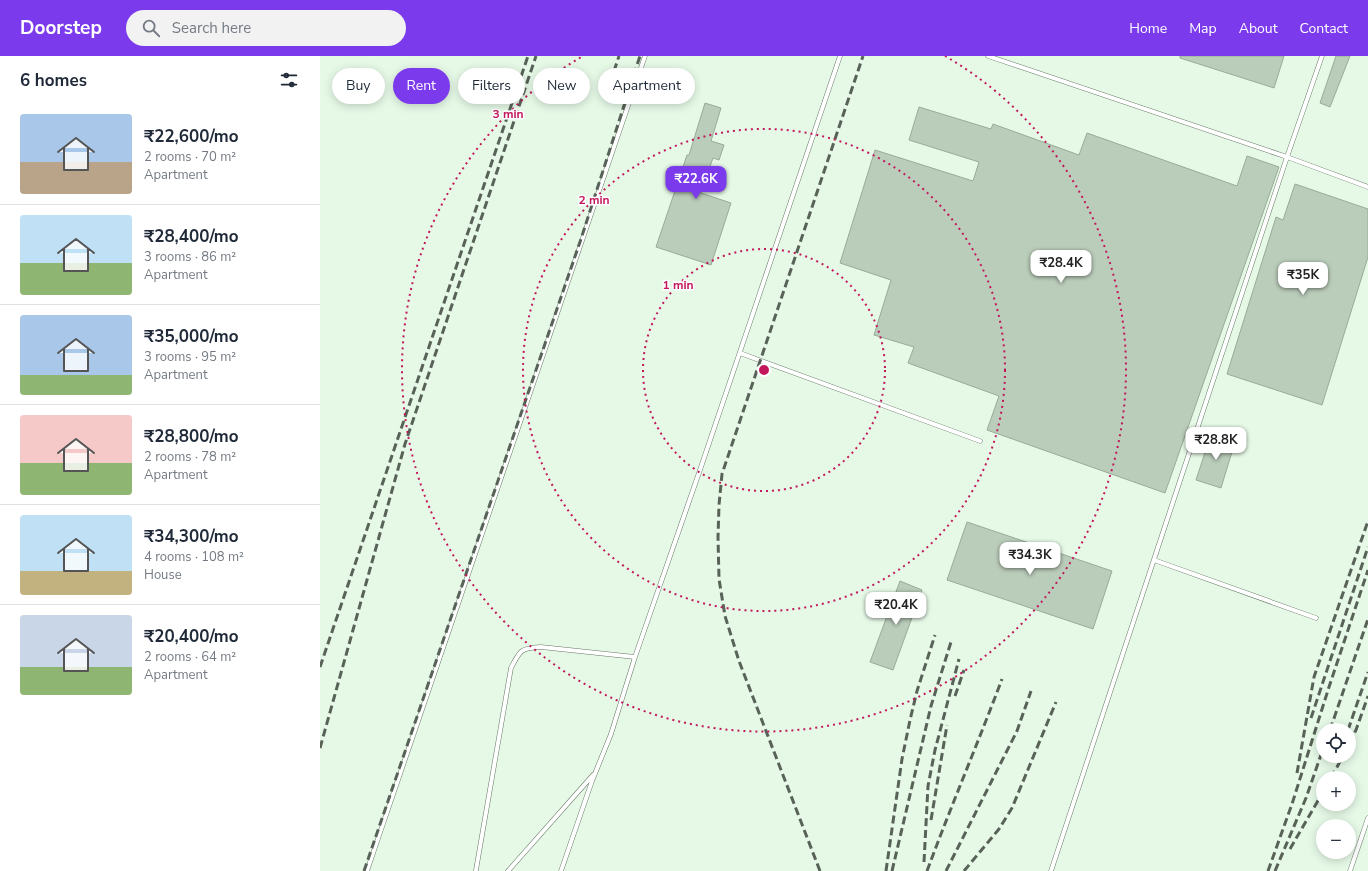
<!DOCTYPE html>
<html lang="en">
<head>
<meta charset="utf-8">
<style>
	body { margin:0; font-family:"Nunito Sans",sans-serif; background:#f2f2f3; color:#1f2937; height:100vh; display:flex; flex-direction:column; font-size:15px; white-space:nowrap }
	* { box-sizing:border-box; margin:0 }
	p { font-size:13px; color:#747a83 }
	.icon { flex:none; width:22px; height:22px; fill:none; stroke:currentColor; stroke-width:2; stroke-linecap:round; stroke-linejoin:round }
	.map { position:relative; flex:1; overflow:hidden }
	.drawer { display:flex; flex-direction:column; background:#fff; width:320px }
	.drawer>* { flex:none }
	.hud { position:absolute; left:12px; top:12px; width:380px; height:36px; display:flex; gap:8px }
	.buttons { position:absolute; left:996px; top:667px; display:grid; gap:8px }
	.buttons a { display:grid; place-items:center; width:40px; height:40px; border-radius:50%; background:#fff; box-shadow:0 2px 10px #0003; font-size:20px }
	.price { position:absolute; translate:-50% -34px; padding:0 9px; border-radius:8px; background:#fff; color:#222; font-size:13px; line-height:26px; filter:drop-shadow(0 1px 2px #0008) }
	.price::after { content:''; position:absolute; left:50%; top:24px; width:12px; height:9px; margin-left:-6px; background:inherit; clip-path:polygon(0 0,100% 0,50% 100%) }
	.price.on { background:#7c3aed; color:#fff }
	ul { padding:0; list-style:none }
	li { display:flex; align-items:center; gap:12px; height:100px; padding:0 20px }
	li+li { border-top:1px solid #e0e1e3 }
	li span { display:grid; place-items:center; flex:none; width:112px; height:80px; border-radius:4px; color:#555 }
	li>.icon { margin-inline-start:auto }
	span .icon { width:48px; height:48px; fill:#fffc; stroke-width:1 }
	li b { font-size:17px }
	h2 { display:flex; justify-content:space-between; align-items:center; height:48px; padding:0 20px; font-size:17px }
	.tag { padding:0 14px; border-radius:18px; background:#fff; box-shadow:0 2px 10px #0003; font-size:14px; line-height:36px }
	.tag.on { background:#7c3aed; color:#fff }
	header { display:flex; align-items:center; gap:24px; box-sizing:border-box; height:56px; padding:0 20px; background:#7c3aed; color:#fff }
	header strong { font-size:19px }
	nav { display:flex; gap:22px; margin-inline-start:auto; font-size:14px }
	.search { width:280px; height:36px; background:#f2f2f3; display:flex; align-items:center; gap:10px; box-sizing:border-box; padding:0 14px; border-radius:22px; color:#747a83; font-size:15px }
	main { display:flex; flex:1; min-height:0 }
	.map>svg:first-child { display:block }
</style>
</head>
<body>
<header>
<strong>Doorstep</strong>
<div class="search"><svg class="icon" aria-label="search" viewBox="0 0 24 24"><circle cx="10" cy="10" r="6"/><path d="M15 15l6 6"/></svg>Search here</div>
<nav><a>Home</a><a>Map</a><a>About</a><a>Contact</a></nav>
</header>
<main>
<section class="drawer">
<h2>6 homes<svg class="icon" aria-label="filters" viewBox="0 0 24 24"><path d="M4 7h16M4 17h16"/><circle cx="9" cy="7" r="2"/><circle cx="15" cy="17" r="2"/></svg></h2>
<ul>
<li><span style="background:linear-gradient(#a9c7e8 60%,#b9a48a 0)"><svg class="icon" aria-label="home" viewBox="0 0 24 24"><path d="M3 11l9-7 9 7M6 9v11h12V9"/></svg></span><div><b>₹22,600/mo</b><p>2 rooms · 70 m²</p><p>Apartment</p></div></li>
<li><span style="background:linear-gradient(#bfe0f5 60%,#8fb573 0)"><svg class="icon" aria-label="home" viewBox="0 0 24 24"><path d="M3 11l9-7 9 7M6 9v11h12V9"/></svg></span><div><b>₹28,400/mo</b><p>3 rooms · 86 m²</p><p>Apartment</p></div></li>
<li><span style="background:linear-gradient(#a9c7e8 75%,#8fb573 0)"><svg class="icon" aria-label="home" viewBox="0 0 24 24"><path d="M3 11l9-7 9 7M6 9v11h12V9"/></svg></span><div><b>₹35,000/mo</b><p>3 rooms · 95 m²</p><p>Apartment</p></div></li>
<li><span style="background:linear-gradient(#f6c9c9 60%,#8fb573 0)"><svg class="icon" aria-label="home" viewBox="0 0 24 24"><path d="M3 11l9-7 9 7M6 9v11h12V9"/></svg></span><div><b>₹28,800/mo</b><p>2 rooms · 78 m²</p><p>Apartment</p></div></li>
<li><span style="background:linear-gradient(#bfe0f5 70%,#c2b280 0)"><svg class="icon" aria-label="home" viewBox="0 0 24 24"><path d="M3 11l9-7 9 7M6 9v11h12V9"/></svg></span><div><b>₹34,300/mo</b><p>4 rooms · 108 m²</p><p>House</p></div></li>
<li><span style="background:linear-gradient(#c9d6e8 65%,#8fb573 0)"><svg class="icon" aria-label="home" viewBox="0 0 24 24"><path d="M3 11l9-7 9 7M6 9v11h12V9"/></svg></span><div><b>₹20,400/mo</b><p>2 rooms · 64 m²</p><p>Apartment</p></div></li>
</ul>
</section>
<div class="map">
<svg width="1048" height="815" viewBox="0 0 1048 815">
	<rect width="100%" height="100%" fill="#e6f9e7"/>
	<path fill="#baccba" stroke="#9a9" d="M860,0H964L954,32L860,2Z
		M1016,0H1030L1010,51L1000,47Z
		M385,47L401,52L391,85L404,89L399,104L393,102L381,137L411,147L391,209L336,191L367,99H369Z
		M599,51L671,73L673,68L759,99L767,77L917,130L927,100L959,111L845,437L667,374L679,340L588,307L594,291L554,279L571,224L520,207L555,94L653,125L659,106L589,84Z
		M975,128L1048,153V201L1002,349L907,318L956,161L963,164Z
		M891,378L915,386L901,432L876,424Z
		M647,466L792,515L773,573L627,524Z
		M580,525L602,534L573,614L550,606Z"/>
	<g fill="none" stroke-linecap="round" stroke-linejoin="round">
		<defs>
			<path id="service" d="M668,0L967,101L1048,131
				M420,297L660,385
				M834,504L996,562
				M156,814L191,612C200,594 201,592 221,591L315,601
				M47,815C139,543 234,272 325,0
				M188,815L273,719
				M241,815L272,725L291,678L315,601L381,411L520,0
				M731,815L967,101L1002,0
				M1030,815L1048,762"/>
		</defs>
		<use href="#service" stroke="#667666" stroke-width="5"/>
		<use href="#service" stroke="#fff" stroke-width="4"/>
		<path stroke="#586258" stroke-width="3" stroke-dasharray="8 4" stroke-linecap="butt" d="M294,15L299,0
			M0,611L208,0
			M635,640L644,614
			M991,662L1048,491
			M1010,674L1048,563
			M1028,674L1048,616
			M1029,687L1036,674L1048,640
			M0,692L85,388L216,0
			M977,717L994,621L1048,465
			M1011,722L1023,700
			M611,764L627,669
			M970,793L1003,736
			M604,806L608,730L615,694L639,603
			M44,815L261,183L320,0
			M500,815L419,605L405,560L399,523L398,481L399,449L402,418L543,0
			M566,815L582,703L590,664L597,635L615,579
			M572,815L611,650L631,586
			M607,815C631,750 658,687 682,623
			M626,815L697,675L711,635
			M644,815L679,773L692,752L736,646
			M948,815L972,748L1009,631L1048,514
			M955,815L986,742L1003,693"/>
	</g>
	<g fill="none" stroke="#c2185b" stroke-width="2" stroke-dasharray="2 4">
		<circle cx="444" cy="314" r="121"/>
		<circle cx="444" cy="314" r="241"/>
		<path d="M625 0A362 362 0 1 1 263 0"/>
	</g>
	<circle cx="444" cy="314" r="6" fill="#c2185b" stroke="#fff" stroke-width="2"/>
	<g font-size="12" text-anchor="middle" font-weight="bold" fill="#c2185b" stroke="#fff" stroke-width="3" stroke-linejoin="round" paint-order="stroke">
		<text x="188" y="62">3 min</text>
		<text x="274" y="148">2 min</text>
		<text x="358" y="233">1 min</text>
	</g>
</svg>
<div class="buttons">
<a><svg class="icon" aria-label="locate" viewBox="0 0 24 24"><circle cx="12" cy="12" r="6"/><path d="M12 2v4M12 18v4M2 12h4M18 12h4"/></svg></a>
<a>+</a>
<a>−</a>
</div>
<b class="price on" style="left:376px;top:144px">₹22.6K</b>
<b class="price" style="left:741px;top:228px">₹28.4K</b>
<b class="price" style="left:983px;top:240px">₹35K</b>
<b class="price" style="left:896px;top:405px">₹28.8K</b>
<b class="price" style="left:710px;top:520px">₹34.3K</b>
<b class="price" style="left:576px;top:570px">₹20.4K</b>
<div class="hud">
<a class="tag">Buy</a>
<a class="tag on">Rent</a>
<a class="tag">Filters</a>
<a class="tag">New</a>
<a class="tag">Apartment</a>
</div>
</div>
</main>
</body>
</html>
